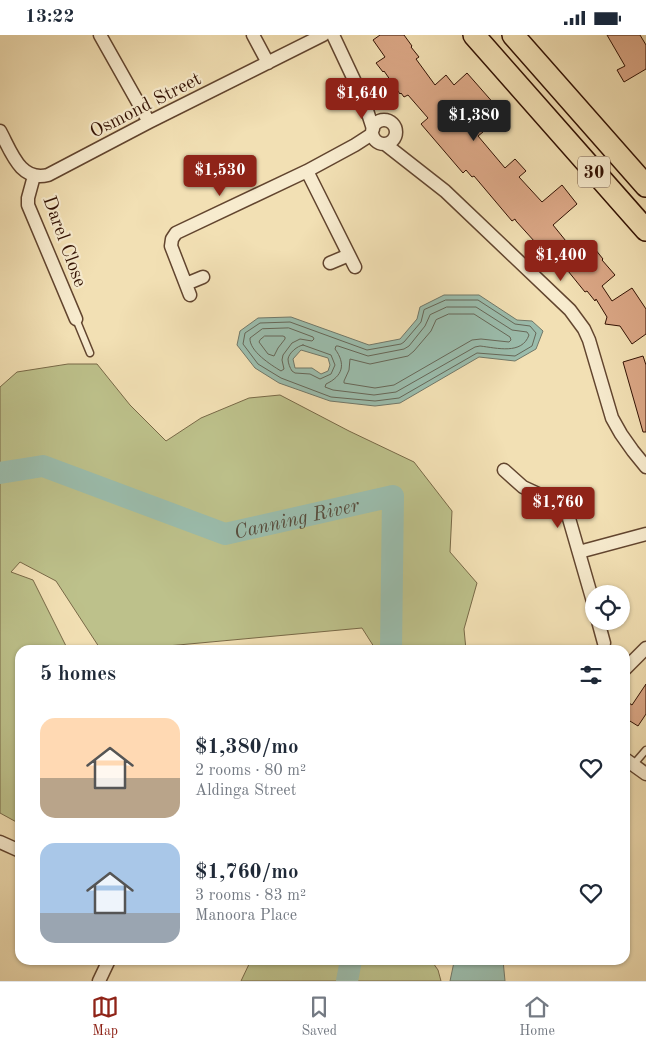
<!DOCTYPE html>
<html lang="en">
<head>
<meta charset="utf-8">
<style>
	body { margin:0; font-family:"Old Standard TT",serif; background:#f6f6f7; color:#1f2937; height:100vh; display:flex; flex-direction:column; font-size:19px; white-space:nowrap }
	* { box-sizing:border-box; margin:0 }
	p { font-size:16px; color:#747a83 }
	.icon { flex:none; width:28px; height:28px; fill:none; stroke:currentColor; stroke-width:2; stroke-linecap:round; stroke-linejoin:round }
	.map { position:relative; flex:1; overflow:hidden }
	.panel { position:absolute; left:15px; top:610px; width:615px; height:320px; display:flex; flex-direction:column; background:#fff; border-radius:15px; box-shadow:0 1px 4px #0004 }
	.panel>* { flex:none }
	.fabs { position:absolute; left:585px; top:550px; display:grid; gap:10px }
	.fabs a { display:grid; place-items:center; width:45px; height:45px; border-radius:50%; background:#fff; box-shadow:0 1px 4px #0004; font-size:25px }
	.price { position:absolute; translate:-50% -42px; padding:0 11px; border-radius:5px; background:#8f2418; color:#fff; font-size:16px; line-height:32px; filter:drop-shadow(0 1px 2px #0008) }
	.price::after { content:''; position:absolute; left:50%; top:30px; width:15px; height:11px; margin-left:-8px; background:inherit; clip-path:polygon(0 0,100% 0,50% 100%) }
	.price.active { background:#222; color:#fff }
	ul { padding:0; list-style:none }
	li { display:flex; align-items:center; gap:15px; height:125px; padding:0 25px }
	li span { display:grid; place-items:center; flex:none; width:140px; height:100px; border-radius:15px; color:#555 }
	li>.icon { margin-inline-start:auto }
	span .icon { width:60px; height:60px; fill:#fffc; stroke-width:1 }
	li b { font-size:21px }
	h2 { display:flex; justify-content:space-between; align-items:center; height:60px; padding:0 25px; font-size:21px }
	.status { display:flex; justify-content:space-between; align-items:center; height:35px; padding:0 25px; background:#fff; direction:ltr }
	.status svg { height:14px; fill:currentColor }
	.tab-bar { display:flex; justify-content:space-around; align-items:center; height:70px; border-top:1px solid #e0e1e3; background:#fff; font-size:14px; color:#747a83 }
	.tab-bar a { display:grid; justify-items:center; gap:2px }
	.tab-bar .active { color:#8f2418 }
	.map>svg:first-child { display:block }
</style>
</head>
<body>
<div class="status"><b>13:22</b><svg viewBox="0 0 49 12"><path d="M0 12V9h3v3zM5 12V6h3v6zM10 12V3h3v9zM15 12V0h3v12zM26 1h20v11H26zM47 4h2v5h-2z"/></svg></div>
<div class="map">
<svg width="646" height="946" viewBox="0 0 646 946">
	<rect width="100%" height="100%" fill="#f2e0b4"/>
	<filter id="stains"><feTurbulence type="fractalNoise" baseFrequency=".004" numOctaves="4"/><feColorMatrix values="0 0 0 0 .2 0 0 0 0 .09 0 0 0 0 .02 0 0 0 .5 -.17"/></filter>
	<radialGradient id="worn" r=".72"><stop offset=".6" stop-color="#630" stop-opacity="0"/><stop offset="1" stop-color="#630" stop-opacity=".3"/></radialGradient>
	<path fill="#bdc18b" stroke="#786947" d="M68,329H97L130,370L166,406L201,383L249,363L280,360L349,396L414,427L452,476L450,517L477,548L464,594L466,615H376L362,593L124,615H101L56,546L20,527L11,537L33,545L68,615H20V789L0,778V352L17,337Z
		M251,925H431L438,935L441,946H241Z"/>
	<path fill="#9bbdad" stroke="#717869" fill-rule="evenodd" d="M444,260H479L517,285L532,286L543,296L536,314L515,326L479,322L400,368L375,371L330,366L279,348L255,333L237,310L240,296L258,283L291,282L369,310L400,304L417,284L420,272ZM301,315L328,323L330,330L328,336L321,339L312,333H295L293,324Z
		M453,925H503L505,946H450L454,927Z"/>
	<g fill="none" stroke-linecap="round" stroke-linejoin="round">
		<path stroke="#666758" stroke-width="1" d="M446,265H478L515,289L530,291L536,298L532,311L515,321L477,318L399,363L375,366L331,362L281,343L258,329L243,309L245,298L260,288L290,287L367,315L401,309L404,307L421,287L424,275Z
			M447,272H476L512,295L527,297L529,300C522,320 497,313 480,311L475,312L396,357L374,360L333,355L325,352L326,349C343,341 346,329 335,314L336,311H338L368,321L404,314L409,311L425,291L430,280Z
			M449,279H474L510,302L511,305L509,307L481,304L472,305L394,350L375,353L344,348V346L349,335L350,324L370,329L408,321L414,316L431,296L436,285Z
			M289,293L313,302L314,304L312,306L300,304L292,308L283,320L282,325L284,334L281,336C271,330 249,316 250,303L262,294Z
			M265,301H283L285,302V304L278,313L274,321L268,319L259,307L260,305Z
			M303,310L331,320L335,330L331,339L320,344L310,339L295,338L292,336C290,333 288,328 288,324C289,318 297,311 303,310Z"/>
		<g stroke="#9bbdad" stroke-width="22">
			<path id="s1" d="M0,438L43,431L225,499L393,461L391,615"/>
			<path d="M347,946L351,925"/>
		</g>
	</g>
	<path fill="#dba786" stroke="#321103" d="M380,0H404L412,11L411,12L419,22L416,24L435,50L446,40L454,50L467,38L496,71L477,90L483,97L478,101L505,133L515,124L526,136L519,142L542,167L562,150L577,169L553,190L570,211L554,223L548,216L546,218L544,215L538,220L531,210L535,207L516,186L515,184L512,186L474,141L472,142L466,135L463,138L421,89L428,83L408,60L404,62L401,58L400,59L384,36L383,37L376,28L385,22L373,5Z
		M607,0H640L646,10V34L624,47L617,35L625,31Z
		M595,214L603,224L602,225L615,240L602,251L612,266L632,253L646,274V299L632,309L620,291L605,289L607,282L596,264L595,266L587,256L585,257L568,236Z
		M643,321L646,330V397H643L623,327Z
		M646,649V679L638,691L625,683V674L629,668L632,670Z"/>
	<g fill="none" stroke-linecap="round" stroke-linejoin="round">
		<defs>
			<path id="service" d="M76,284L90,318
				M633,730L646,715"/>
			<path id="minor" d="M100,0L149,87
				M253,0L268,28
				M333,0L364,66L373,94
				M372 97a12 12 0 1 1 24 0a12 12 0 1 1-24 0Z
				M0,96C11,116 20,147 48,140L149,87L323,0
				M385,109L445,156L570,275L584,294L589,305L612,383L621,399L633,416L646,432
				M307,136L355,232
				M34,141L28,163V170L76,284
				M330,228L349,220
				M186,249L203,242
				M190,260L171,211L172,204L176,198L307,136L355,110L372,99
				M504,435L523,452L562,470L568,480L594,570
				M579,517L646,499
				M598,586L604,608
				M625,634L646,613
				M625,724L646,739
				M0,807L20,816
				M99,946L109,925"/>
			<path id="trunk" d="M474,0L646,195
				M513,0L646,151"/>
		</defs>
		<use href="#service" stroke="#62452f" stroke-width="9"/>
		<use href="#minor" stroke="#62452f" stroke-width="15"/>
		<use href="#trunk" stroke="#321103" stroke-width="24"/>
		<use href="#service" stroke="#f7ebce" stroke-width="6"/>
		<use href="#minor" stroke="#f7ebce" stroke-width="12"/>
		<use href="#trunk" stroke="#f2e0b4" stroke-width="21"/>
	</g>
	<g text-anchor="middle" stroke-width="4.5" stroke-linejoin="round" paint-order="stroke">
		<rect fill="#f7ebce" stroke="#6d5240" stroke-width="1" x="578" y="121.5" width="32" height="31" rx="4"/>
		<g font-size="18" font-weight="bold" fill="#321103">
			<text x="594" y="143">30</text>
		</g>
		<g font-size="19" fill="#321103" stroke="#f7ebce">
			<text transform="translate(145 69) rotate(-27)" y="7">Osmond Street</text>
			<text transform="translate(66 206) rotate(70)" y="7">Darel Close</text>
		</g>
		<g font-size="20" font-style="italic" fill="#574d3e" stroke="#f7ebce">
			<text dy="7" stroke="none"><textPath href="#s1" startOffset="311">Canning River</textPath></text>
		</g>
	</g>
	<rect width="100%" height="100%" filter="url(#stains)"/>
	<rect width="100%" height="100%" fill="url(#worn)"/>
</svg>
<div class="fabs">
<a><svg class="icon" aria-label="locate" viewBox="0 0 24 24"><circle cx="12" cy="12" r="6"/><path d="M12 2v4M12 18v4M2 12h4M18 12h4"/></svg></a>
</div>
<b class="price" style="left:362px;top:85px">$1,640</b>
<b class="price active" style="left:474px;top:107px">$1,380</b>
<b class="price" style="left:220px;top:162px">$1,530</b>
<b class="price" style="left:561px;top:247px">$1,400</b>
<b class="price" style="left:558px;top:494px">$1,760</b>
<section class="panel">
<h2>5 homes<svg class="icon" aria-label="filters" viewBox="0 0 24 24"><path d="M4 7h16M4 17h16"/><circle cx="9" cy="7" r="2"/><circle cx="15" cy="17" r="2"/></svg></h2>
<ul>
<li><span style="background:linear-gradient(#ffd9b3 60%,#b9a48a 0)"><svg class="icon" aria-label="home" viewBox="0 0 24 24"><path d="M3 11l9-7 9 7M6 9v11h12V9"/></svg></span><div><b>$1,380/mo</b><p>2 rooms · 80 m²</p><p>Aldinga Street</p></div><svg class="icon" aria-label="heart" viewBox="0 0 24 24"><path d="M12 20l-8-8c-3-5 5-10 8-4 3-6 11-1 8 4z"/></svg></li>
<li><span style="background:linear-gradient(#a9c7e8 70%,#9aa5b1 0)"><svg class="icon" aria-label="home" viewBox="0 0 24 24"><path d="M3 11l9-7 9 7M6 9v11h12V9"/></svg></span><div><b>$1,760/mo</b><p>3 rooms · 83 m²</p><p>Manoora Place</p></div><svg class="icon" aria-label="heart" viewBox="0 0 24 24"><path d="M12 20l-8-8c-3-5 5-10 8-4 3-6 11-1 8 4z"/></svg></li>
</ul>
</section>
</div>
<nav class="tab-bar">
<a class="active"><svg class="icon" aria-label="map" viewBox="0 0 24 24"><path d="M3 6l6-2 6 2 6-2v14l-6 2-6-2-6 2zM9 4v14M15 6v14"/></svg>Map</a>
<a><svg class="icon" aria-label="saved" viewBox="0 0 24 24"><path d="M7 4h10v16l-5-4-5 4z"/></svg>Saved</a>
<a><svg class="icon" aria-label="home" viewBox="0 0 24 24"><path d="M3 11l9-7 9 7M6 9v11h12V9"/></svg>Home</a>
</nav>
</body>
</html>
